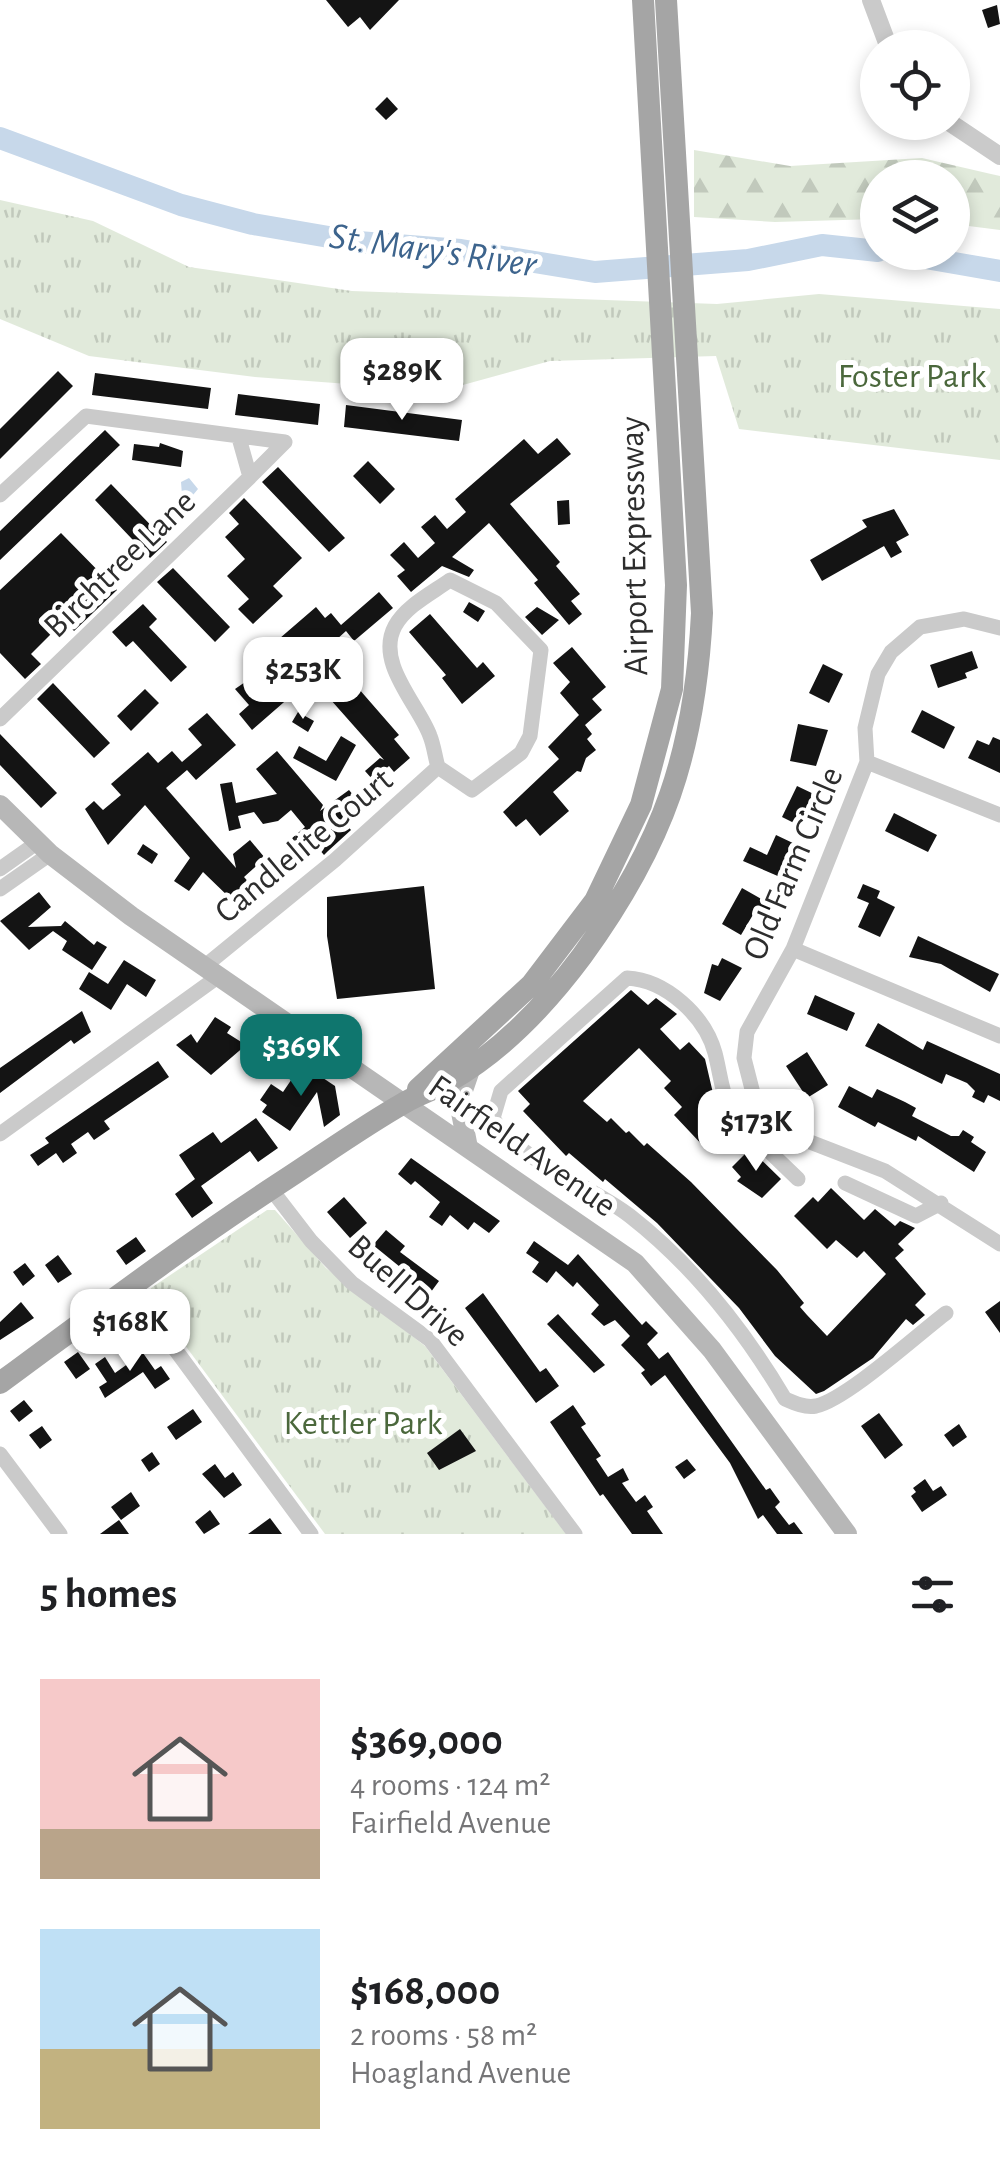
<!DOCTYPE html>
<html lang="en">
<head>
<meta charset="utf-8">
<style>
	body { margin:0; font-family:"Alegreya Sans",sans-serif; background:#f6f6f6; color:#202124; height:100vh; display:flex; flex-direction:column; font-size:38px; white-space:nowrap }
	* { box-sizing:border-box; margin:0 }
	p { font-size:32px; color:#757577 }
	.icon { flex:none; width:55px; height:55px; fill:none; stroke:currentColor; stroke-width:2; stroke-linecap:round; stroke-linejoin:round }
	.map { position:relative; height:1534px; overflow:hidden }
	.panel { display:flex; flex-direction:column; background:#fff; flex:1 }
	.panel>* { flex:none }
	.buttons { position:absolute; left:860px; top:30px; display:grid; gap:20px }
	.buttons a { display:grid; place-items:center; width:110px; height:110px; border-radius:50%; background:#fff; box-shadow:0 5px 15px #0003; font-size:50px }
	.price { position:absolute; translate:-50% -85px; padding:0 22px; border-radius:20px; background:#fff; color:#222; font-size:32px; line-height:65px; filter:drop-shadow(0 2px 5px #0008) }
	.price::after { content:''; position:absolute; left:50%; top:60px; width:30px; height:22px; margin-left:-15px; background:inherit; clip-path:polygon(0 0,100% 0,50% 100%) }
	.price.on { background:#0f766e; color:#fff }
	ul { padding:0; list-style:none }
	li { display:flex; align-items:center; gap:30px; height:250px; padding:0 40px }
	li span { display:grid; place-items:center; flex:none; width:280px; height:200px; border-radius:0px; color:#555 }
	li>.icon { margin-inline-start:auto }
	span .icon { width:120px; height:120px; fill:#fffc; stroke-width:1 }
	li b { font-size:42px }
	h2 { display:flex; justify-content:space-between; align-items:center; height:120px; padding:0 40px; font-size:42px }
	.map>svg:first-child { display:block }
</style>
</head>
<body>
<div class="map">
<svg width="1000" height="1534" viewBox="0 0 1000 1534">
	<defs>
		<pattern id="forest-firs" width="22" height="20" patternUnits="userSpaceOnUse" patternTransform="scale(2.5)"><rect width="22" height="20" fill="#e1eadb"/><path d="M5 1l3.5 6h-7zM16 11l3.5 6h-7z" fill="#c1c9bc"/></pattern>
		<pattern id="park-tufts" width="24" height="20" patternUnits="userSpaceOnUse" patternTransform="scale(2.5)"><rect width="24" height="20" fill="#e1eadb"/><path d="M3 7l-1-3M5 7V3M7 7l1-3M15 17l-1-3M17 17v-4M19 17l1-3" fill="none" stroke="#c1c9bc"/></pattern>
	</defs>
	<rect width="100%" height="100%" fill="#fff"/>
	<path fill="url(#forest-firs)" d="M694,150L790,166L922,158L991,174L1000,176V230L953,224L952,178H878L877,219L775,222L694,217Z"/>
	<path fill="url(#park-tufts)" d="M0,200L93,221L189,267L352,291L717,304L819,294L1000,309V460L739,429L716,356L550,361L441,391L255,377L89,356L0,319Z
		M267,1210H275L326,1268L425,1346L566,1534H325L150,1298L151,1288Z"/>
	<path fill="#c7d8ea" d="M189,478L198,489L178,513L172,505L182,495L181,482Z"/>
	<g fill="none" stroke-linecap="round" stroke-linejoin="round">
		<path stroke="#c7d8ea" stroke-width="22" d="M0,138L181,205L253,224L358,242L461,250L595,272L748,260L822,245L878,251
			M891,252L1000,271"/>
	</g>
	<path fill="#141414" d="M326,0H399L370,30L360,17L348,27Z
		M997,5L1000,24L988,28L982,10Z
		M387,97L398,109L386,120L375,109Z
		M58,371L73,386L0,459V429Z
		M95,373L211,388L208,409L92,395Z
		M238,394L320,404L318,425L235,415Z
		M346,405L462,420L459,441L344,427Z
		M105,430L120,445L0,560V531Z
		M557,438L571,454L510,504L560,562L556,566L580,594L571,601L582,614L569,625L534,583L538,580L489,523L452,557L474,570L469,577L442,566L411,592L397,576L405,570L390,555L404,542L418,558L435,543L421,527L435,515L447,529L466,512L455,499L524,439L538,454Z
		M160,443L183,451L181,467L132,460L134,444L159,447Z
		M368,461L395,489L380,504L353,476Z
		M278,467L345,538L329,552L262,482Z
		M111,484L167,542L150,558L95,500Z
		M244,498L302,558L273,586L283,596L253,624L238,609L249,599L227,576L245,559L225,537L239,524L229,513Z
		M569,500L570,524L558,525L557,501Z
		M894,509L909,535L896,542L902,552L891,558L884,546L822,581L810,560L867,527L862,520Z
		M61,533L117,590L74,631L65,621L53,632L31,654L41,664L25,679L0,653V590Z
		M173,568L230,627L215,642L157,582Z
		M379,592L393,608L354,641L346,631L325,650L399,735L394,739L410,758L394,772L389,766L373,780L365,771L380,758L384,760L315,682L323,668L312,678L303,667L282,685L291,696L252,730L239,714L249,705L235,689L274,662L265,651L316,607L325,618L331,613L341,625Z
		M469,602L485,611L478,622L463,612Z
		M143,604L157,619L149,627L187,667L171,682L133,641L126,647L112,632Z
		M537,607L559,620L542,635L525,617Z
		M430,614L477,668L483,662L495,676L462,704L442,678L446,675L409,632Z
		M572,647L606,687L592,699L602,710L585,725L592,734L587,739L596,750L586,758L581,772L577,771L553,792L569,811L540,836L526,819L516,827L503,812L559,759L548,747L579,715L560,693L570,682L553,663Z
		M972,651L978,668L965,673L967,678L938,688L930,665Z
		M823,664L843,674L829,703L809,693Z
		M53,683L110,743L94,758L37,699Z
		M145,689L159,703L131,731L117,716Z
		M922,710L955,727L944,749L911,732Z
		M298,712L314,721L308,732L292,722Z
		M207,713L236,745L196,780L187,770L166,788L236,868L233,854L250,840L265,858L244,877L251,885L232,900L203,872L189,891L174,881L190,858L145,805L108,845L85,809L94,801L103,810L121,795L111,784L148,752L158,763L172,751L182,762L202,745L188,729Z
		M798,724L828,730L816,766L790,761Z
		M0,734L57,793L41,808L0,765Z
		M341,736L356,745L336,781L293,758L299,746L326,761Z
		M993,737L1000,740V773L968,758L977,740L989,745Z
		M277,751L323,805L320,811L349,790L364,808L346,824L351,830L328,851L324,855L318,848L300,863L284,845L305,827L291,810L278,821L263,824L254,812L238,816L241,828L229,831L220,784L232,782L236,803L277,794L256,769Z
		M797,786L818,796L802,827L782,817Z
		M894,813L937,835L928,852L885,831Z
		M776,835L795,844L780,877L743,861L750,847L767,855Z
		M143,844L158,854L152,864L137,854Z
		M863,884L880,891L877,898L895,907L880,937L858,927L869,903L857,898Z
		M424,886L435,989L337,999L327,936V897Z
		M742,888L772,905L765,919L754,913L741,935L722,924Z
		M39,892L51,907L28,927L61,926L65,921L94,945L97,941L107,947L92,970L62,950L67,941L53,931L29,950L0,921Z
		M918,936L999,974L990,992L941,964L909,957Z
		M722,958L742,968L720,1001L704,993L712,964L718,966Z
		M124,960L156,980L146,997L127,984L111,1010L79,989L89,972L108,984Z
		M631,990L648,1005L656,998L677,1014L660,1029L680,1050L689,1042L705,1059L716,1106L708,1112L726,1131L706,1149L674,1115L682,1107L664,1088L671,1081L639,1048L583,1101L607,1122L611,1118L626,1133L629,1131L644,1146L647,1143L691,1182L777,1270L804,1303L800,1307L807,1315L827,1336L886,1274L864,1251L857,1258L836,1240L827,1249L794,1216L813,1197L818,1202L831,1188L864,1220L875,1209L895,1226L900,1221L915,1228L898,1244L904,1250L895,1258L926,1294L915,1305L925,1315L913,1325L906,1319L873,1358L824,1391L816,1394L775,1356L739,1308L657,1223L605,1179L603,1182L569,1153L566,1156L523,1111L530,1104L518,1091Z
		M815,995L855,1013L847,1031L807,1014Z
		M82,1011L91,1032L74,1044L71,1040L0,1093V1068Z
		M215,1017L231,1027L227,1033L246,1045L211,1075L176,1045L191,1034L197,1043Z
		M878,1023L923,1050L927,1041L1000,1074V1101L988,1095L984,1103L972,1097L975,1091L967,1083L946,1074L942,1084L865,1046Z
		M807,1052L828,1085L807,1098L786,1066Z
		M158,1061L169,1077L104,1121L110,1129L94,1140L88,1132L71,1144L77,1153L63,1163L56,1153L38,1166L30,1155L49,1143L45,1138Z
		M302,1064L335,1086L340,1115L324,1127L317,1092L290,1131L262,1112L267,1105L260,1100L271,1084L283,1092Z
		M849,1086L872,1098L877,1089L905,1102L916,1108L912,1116L951,1136H959L963,1130L974,1137L971,1142L986,1152L974,1172L918,1136L916,1141L878,1122L875,1127L838,1107Z
		M256,1118L278,1148L258,1162L250,1151L201,1186L213,1203L192,1218L175,1194L195,1179L179,1155L213,1132L221,1143Z
		M750,1149L781,1179L762,1198L737,1181L741,1177L732,1167Z
		M411,1158L500,1221L489,1233L474,1222L468,1230L450,1215L442,1226L429,1217L440,1202L415,1181L411,1185L398,1174Z
		M344,1197L367,1223L350,1238L327,1212Z
		M386,1230L405,1246L400,1252L439,1281L428,1296L400,1276L405,1271L373,1245Z
		M136,1237L146,1251L126,1265L116,1251Z
		M534,1241L568,1265L578,1254L642,1325L646,1321L658,1333L647,1344L659,1359L668,1352L766,1490L770,1488L780,1502L775,1507L789,1525L794,1522L803,1534H777L763,1515L758,1519L730,1463L665,1375L651,1386L641,1373L645,1370L621,1345L630,1336L615,1320L604,1326L591,1314L599,1305L577,1282L573,1287L556,1271L547,1283L532,1272L539,1262L526,1253Z
		M58,1255L72,1274L58,1283L45,1265Z
		M25,1263L35,1276L23,1286L13,1272Z
		M483,1293L540,1372L546,1368L559,1386L536,1403L465,1308Z
		M1000,1301V1333L985,1312Z
		M21,1302L34,1318L0,1340V1322Z
		M558,1314L605,1365L594,1373L547,1324Z
		M78,1352L90,1369L76,1379L64,1362Z
		M143,1353L155,1370L161,1366L170,1379L155,1389L143,1372L105,1398L99,1387L107,1382L95,1364L105,1357L115,1373Z
		M24,1400L33,1411L19,1422L10,1411Z
		M573,1405L586,1424L581,1427L601,1456L596,1459L608,1477L623,1468L629,1480L622,1483L636,1502L645,1495L653,1507L647,1511L663,1534H632L603,1494L600,1496L550,1422Z
		M193,1409L202,1422L176,1440L167,1427Z
		M879,1413L903,1445L885,1459L861,1426Z
		M959,1424L967,1437L953,1447L944,1435Z
		M42,1426L52,1440L40,1449L29,1435Z
		M460,1429L476,1451L439,1470L427,1453Z
		M152,1452L160,1464L149,1472L141,1460Z
		M687,1459L696,1470L684,1479L675,1467Z
		M215,1464L225,1478L233,1472L242,1485L224,1498L202,1474Z
		M925,1479L933,1491L941,1486L947,1495L922,1512L911,1496L916,1492L913,1488Z
		M131,1492L140,1506L121,1520L111,1507Z
		M210,1510L220,1524L204,1534L195,1522Z
		M270,1518L282,1534H248Z
		M119,1520L129,1534H100Z"/>
	<g fill="none" stroke-linecap="round" stroke-linejoin="round">
		<path stroke="#cacaca" stroke-width="15" d="M250,477L285,442
			M0,495L86,416L285,442
			M1000,628L964,619L920,627L891,652L878,674L865,728L867,762L793,949L747,1032L744,1058L755,1101L764,1114L792,1135L885,1171L1000,1244
			M0,719L250,477L239,438
			M867,762L1000,815
			M0,869L38,842
			M0,889L50,854
			M793,949L1000,1036
			M205,966L335,860L438,767C435,757 434,746 430,736C419,705 375,663 395,626C406,606 432,593 450,580L496,603L541,650L530,736L521,753L472,790L438,767
			M729,1108C721,1089 720,1072 715,1053C705,1016 666,980 627,978L501,1091L493,1118C516,1160 592,1186 630,1216C694,1266 744,1330 785,1399C794,1403 805,1408 816,1406C847,1399 918,1334 946,1313
			M749,1132L798,1179
			M0,1134L219,976
			M845,1183L916,1216L941,1203
			M271,1189L311,1241L352,1283L430,1340L575,1534
			M130,1288L311,1534
			M0,1454L60,1534"/>
		<path stroke="#cacaca" stroke-width="18" d="M871,0L889,48
			M949,122L1000,156"/>
		<path stroke="#b7b7b7" stroke-width="20" d="M0,805L50,854L131,916L635,1263L712,1350L847,1534
			M468,1148L459,1102L472,1064"/>
		<path stroke="#a5a5a5" stroke-width="22" d="M418,1089L532,984L595,901L641,805L672,689L676,585L643,0
			M0,1383C91,1316 182,1247 277,1185C319,1158 360,1128 404,1103C419,1094 436,1089 451,1080C503,1050 547,1003 582,956C664,843 695,753 702,613L666,0"/>
	</g>
	<g text-anchor="middle" stroke-width="10" stroke-linejoin="round" paint-order="stroke">
		<g font-size="35" fill="#4b683c" stroke="#fff">
			<text x="912" y="387">Foster Park</text>
			<text x="363" y="1434">Kettler Park</text>
		</g>
		<g font-size="35" fill="#2d2d2d" stroke="#fff">
			<text transform="translate(633 546) rotate(-91)" y="12">Airport Expressway</text>
			<text transform="translate(119 563) rotate(-44)" y="12">Birchtree Lane</text>
			<text transform="translate(303 845) rotate(-40)" y="12">Candlelite Court</text>
			<text transform="translate(792 863) rotate(-67)" y="12">Old Farm Circle</text>
			<text transform="translate(523 1145) rotate(35)" y="12">Fairfield Avenue</text>
			<text transform="translate(409 1290) rotate(42)" y="12">Buell Drive</text>
		</g>
		<g font-size="38" font-style="italic" fill="#3d648d" stroke="#fff">
			<text transform="translate(433 249) rotate(8)" y="13">St. Mary's River</text>
		</g>
	</g>
</svg>
<div class="buttons">
<a><svg class="icon" aria-label="locate" viewBox="0 0 24 24"><circle cx="12" cy="12" r="6"/><path d="M12 2v4M12 18v4M2 12h4M18 12h4"/></svg></a>
<a><svg class="icon" aria-label="layers" viewBox="0 0 24 24"><path d="M12 4l9 5-9 5-9-5zM3 14l9 5 9-5"/></svg></a>
</div>
<b class="price" style="left:402px;top:423px">$289K</b>
<b class="price" style="left:303px;top:722px">$253K</b>
<b class="price on" style="left:301px;top:1099px">$369K</b>
<b class="price" style="left:756px;top:1174px">$173K</b>
<b class="price" style="left:130px;top:1374px">$168K</b>
</div>
<section class="panel">
<h2>5 homes<svg class="icon" aria-label="filters" viewBox="0 0 24 24"><path d="M4 7h16M4 17h16"/><circle cx="9" cy="7" r="2"/><circle cx="15" cy="17" r="2"/></svg></h2>
<ul>
<li><span style="background:linear-gradient(#f6c9c9 75%,#b9a48a 0)"><svg class="icon" aria-label="home" viewBox="0 0 24 24"><path d="M3 11l9-7 9 7M6 9v11h12V9"/></svg></span><div><b>$369,000</b><p>4 rooms · 124 m²</p><p>Fairfield Avenue</p></div></li>
<li><span style="background:linear-gradient(#bfe0f5 60%,#c2b280 0)"><svg class="icon" aria-label="home" viewBox="0 0 24 24"><path d="M3 11l9-7 9 7M6 9v11h12V9"/></svg></span><div><b>$168,000</b><p>2 rooms · 58 m²</p><p>Hoagland Avenue</p></div></li>
</ul>
</section>
</body>
</html>
